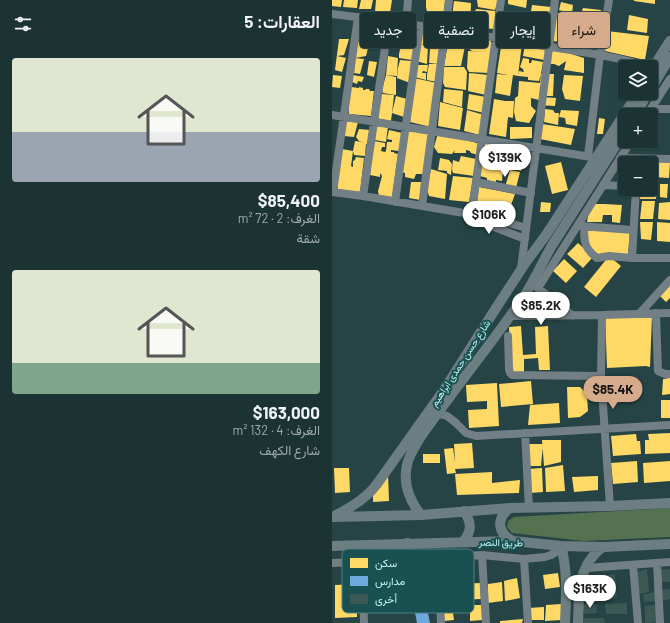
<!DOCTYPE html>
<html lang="ar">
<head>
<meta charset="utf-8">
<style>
	body { margin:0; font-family:Barlow,Vazirmatn,sans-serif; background:#293f40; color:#f1f3f6; direction:rtl; height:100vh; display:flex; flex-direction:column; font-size:15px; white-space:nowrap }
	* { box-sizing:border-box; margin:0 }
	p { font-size:13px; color:#a0aaac }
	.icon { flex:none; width:22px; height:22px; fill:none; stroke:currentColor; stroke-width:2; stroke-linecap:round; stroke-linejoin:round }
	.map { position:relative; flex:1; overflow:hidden; direction:ltr }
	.drawer { display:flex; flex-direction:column; background:#1c3334; width:332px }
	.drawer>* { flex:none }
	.banner { position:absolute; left:12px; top:12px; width:266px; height:36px; direction:rtl; display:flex; gap:8px }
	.fabs { position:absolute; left:286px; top:60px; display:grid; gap:8px }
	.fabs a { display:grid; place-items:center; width:40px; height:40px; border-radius:4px; background:#1c3334; box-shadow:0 1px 3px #0004,0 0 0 1px #3a4e4f; font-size:20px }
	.price { position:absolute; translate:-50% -34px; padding:0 9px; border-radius:14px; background:#fff; color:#222; font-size:13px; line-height:26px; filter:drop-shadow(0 1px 2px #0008) }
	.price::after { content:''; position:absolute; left:50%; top:24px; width:12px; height:9px; margin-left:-6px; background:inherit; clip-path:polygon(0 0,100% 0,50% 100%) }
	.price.current { background:#d6ab8b; color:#111 }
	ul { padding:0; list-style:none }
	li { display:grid; align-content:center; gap:8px; height:212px; padding:0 12px }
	li span { display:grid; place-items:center; height:124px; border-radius:4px; color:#555 }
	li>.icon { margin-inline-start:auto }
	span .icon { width:72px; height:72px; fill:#fffc; stroke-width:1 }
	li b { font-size:17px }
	h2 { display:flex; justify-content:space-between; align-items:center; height:48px; padding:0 12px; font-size:17px }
	.tag { padding:0 14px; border-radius:4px; background:#1c3334; box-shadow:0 1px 3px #0004,0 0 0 1px #3a4e4f; font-size:14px; line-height:36px }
	.tag.current { background:#d6ab8b; color:#111 }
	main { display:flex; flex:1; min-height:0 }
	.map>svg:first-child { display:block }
</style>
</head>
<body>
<main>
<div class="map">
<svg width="338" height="623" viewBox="0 0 338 623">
	<rect width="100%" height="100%" fill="#264445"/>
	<path fill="#547150" d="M338,508V537L252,541L180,533L175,527L176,521L182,517Z"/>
	<path fill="#ffd966" d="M0,0H10L9,7L0,6Z
		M12,0H26L25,8L11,7Z
		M29,0H41L39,9H27Z
		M44,0H60L58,13L43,12Z
		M94,0H113L112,17L96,16L94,7Z
		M145,0H166L163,10L146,7Z
		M176,0H195L194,8L176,4Z
		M302,0H323V4L302,1Z
		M122,1L139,3L138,28L119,25Z
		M229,2L241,5L240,14L227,10Z
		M200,5L219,7L214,40L195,35V30L194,28L195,16L203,18L205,12L199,11Z
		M251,8L269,10L264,45L244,44L243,40L246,24Z
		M144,9L163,11V29L145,28L143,12Z
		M173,11L187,14V17L193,18L191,34L170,31Z
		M224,13L234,15L233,23L244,27L243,44L221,41Z
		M238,15H242V18H246L245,23L237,22Z
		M297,15L316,19L315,33L295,30Z
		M29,23L41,24L40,30H33L31,36L34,37V40L26,39Z
		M73,26L84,27L82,43L72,41Z
		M89,27L98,30V45L86,44Z
		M99,29L111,30L109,47H99L101,35L99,34Z
		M275,31L317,36L313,60L273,51Z
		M138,35H158L160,53L157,73L137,72L135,68L136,51L155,52L140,51L136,48Z
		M120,37L137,39L136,45L133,46L129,66H112L116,43Z
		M7,39H17L12,55L5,56L14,58L10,72L3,70Z
		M170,40L190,43L186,76L181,75L178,96L163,93L165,74L176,75L165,73Z
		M70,41L78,42V44L82,45L80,60L67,58V54Z
		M26,42L37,44L34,56L23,58L32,59L28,74L22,73L23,58Z
		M87,44L96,46L95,64L84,61Z
		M193,44L214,48L212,60L191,56Z
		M217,47L252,58V73L232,70L234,61L227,66L222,64H216Z
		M98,48L109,49L107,64L97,63Z
		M56,56L66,58L65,76L54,75Z
		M191,58L197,59V63H199L200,60L211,62L209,74H222L221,96H207V100L199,98V106L204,111L197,123L184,121L182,112L183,98L186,96L187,81L208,83L209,74L207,81L196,80V77L186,76L187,71L192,72L191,69L188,67Z
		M68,60L79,61L78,83L65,78L66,68Z
		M37,61L45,62L42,77L35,75Z
		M97,64H107L105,82L95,80V75Z
		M85,65H96L95,72L91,71L90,73H94V80L83,77Z
		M112,67H132L135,72L134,90L113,87L111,83Z
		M137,73L157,75L154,95L136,91Z
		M1,75L10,76L8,88L0,87Z
		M21,75L32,77L30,82L26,81L25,84L20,82Z
		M54,75L64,77V95L51,93L50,90Z
		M232,75L251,76L248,101L233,99L230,89Z
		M82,78L105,83L99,127L78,122Z
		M19,87L27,88V87L31,88V90H33L34,89H37L38,91H42L39,116L17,114L16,105Z
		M112,89L131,91L130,107L111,102Z
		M50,94L62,95L60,113L64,96L75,99L72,117L60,113L59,121L44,118L48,95Z
		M137,94L154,97L152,113L135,109Z
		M209,97L224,98L223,106L207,105Z
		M162,99L173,101H182L181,118L176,117L174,137L157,134Z
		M108,102L131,108L128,130L106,126Z
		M213,109L221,110L223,113H227L226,125L212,122Z
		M135,110L152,115L148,135L132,131Z
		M229,110L247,111L245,126L234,124L233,118L227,117Z
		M267,118L273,119L271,134H265Z
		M14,120L26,122L22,137L12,136Z
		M44,124L56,126L54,142L43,140Z
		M210,124L243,129L239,145L208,139Z
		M178,127H200V138L178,139Z
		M27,129L38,130L36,145L34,144L33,156L22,155L21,151L19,166L21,167V161L23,160L24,157L32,158L28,193L6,189L4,182L10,149L21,151L23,141L31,142L27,141L24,137Z
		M75,129L97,133L92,174H84L82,179L73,177V173L69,172Z
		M57,130L70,133L67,151L59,150V152H62V153L66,154L60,198L47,196L46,191L50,176L48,173V177L38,175L42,141L53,143V147H50L49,151L53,152L54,151L55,142H60V140L55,139Z
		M106,133L123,136V139H131L148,144L146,155L139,153L138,151L134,150V153H122L123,150L120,154L106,153L102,147Z
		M153,141L175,145L173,156L166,155L165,163L152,161L151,156Z
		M177,147L193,151L189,171L178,167L181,160L172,159Z
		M129,156L144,159L142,176L121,173L120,169L121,160L127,162Z
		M108,158L117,160L120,164L119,175L115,173V171L106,170Z
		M311,160L338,162L337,178L319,177V163H311Z
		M229,162L236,190L220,194L213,166Z
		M150,164H166L167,168H171L170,181L164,180V182L155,180V178L148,176Z
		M99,169L115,174L113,199L97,196L95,189Z
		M178,170L188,172L184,188L173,187Z
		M121,176L141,178L137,202L117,200Z
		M79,182H89L88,200L77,198Z
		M319,184L325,185L324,199H308L309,189H319Z
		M328,184H336L335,198L328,197Z
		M147,187L183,194L178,208L145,201Z
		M310,201H323L321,219H308Z
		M209,202L219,203L218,212H208Z
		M338,202V220L326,219L327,203Z
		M258,204H272L290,205L288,223L280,222V215H271L270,222H255Z
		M308,222H321L319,240L309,239Z
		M325,222L338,223V242L325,241Z
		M255,229L298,232L296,254L265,255L256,244Z
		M246,243L261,257L251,268L235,254Z
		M277,256L289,266L264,297L252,287Z
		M232,259L245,271L234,283L221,271Z
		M338,285V298L334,302L328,296Z
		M273,315L320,316L318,367L314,366L275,368Z
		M189,326L191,355L204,354L203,327L216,326L218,370H207L206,358L192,359V373L179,374L177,327Z
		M338,378V394L330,395L331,379Z
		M199,381L201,404L169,407L167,384Z
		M165,383L167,426L137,428L136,410L155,409V401L135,402L134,385Z
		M235,387H248L255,394L256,411L248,417L236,418Z
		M329,400H338V418H329Z
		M227,403L228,423L196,425L198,405Z
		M338,433V453L313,454V440H317L316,434Z
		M304,434L305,441H308L309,454L281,456L279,436Z
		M210,440H229V462L212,466Z
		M140,443L142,468L123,469L124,473L115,474L112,449L121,448L123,462L122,444Z
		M196,444H211L209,466H197Z
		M91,454H108V463H91Z
		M305,461L306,482L281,484L279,463Z
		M338,461V481L312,483L311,463Z
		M231,465L233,491L214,492L213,468Z
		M2,468H17L18,492L3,493Z
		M210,468L211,492L198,493L196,469Z
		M160,472V483L188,480L187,493L125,495L123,474Z
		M56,473L57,501L41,502V484Z
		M266,476V490L242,492L240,477Z
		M226,573L228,587L213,589L211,575Z
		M185,578L188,598L173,601L172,581Z
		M170,582L171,601L156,603V584Z
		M148,583L149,599L128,600L111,603V586L124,584L128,600V584Z
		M25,584V617L3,618V585Z
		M229,604V620L213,621L214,605Z
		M138,605H150L151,620L138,621Z
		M120,606L122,620L112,621L111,607Z
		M212,607V620H197L196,608Z
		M191,619L190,623H168V621Z"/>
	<path fill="#6fa8dc" d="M92,594L98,623H85L80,597Z"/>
	<path fill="#3b5855" d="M315,569L317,592L307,594L305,572Z
		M338,569V582H328V570Z
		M283,574L285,598L272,599L271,576Z
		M262,588L263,600L252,602L253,589Z
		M338,589V599L329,601V590Z
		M323,592V601L312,602L311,595Z
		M295,603V614H274L273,604Z
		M251,604H264L265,613L251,614Z
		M325,604L327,622L313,623V606Z
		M250,618H272L273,623H251Z"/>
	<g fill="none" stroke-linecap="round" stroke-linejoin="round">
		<path stroke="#727f85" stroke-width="8" d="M0,14C67,22 133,32 199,44C239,50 279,55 318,67
			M74,24L76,0
			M319,109H338
			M0,115L265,158
			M315,115L338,79
			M256,156L268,55L277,0
			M288,158L338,159
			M144,182L199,193
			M271,185L293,186
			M0,192L31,196L132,213L140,212L145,213L194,228
			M1,192L26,17
			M31,196L57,21
			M63,202L88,26
			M90,206L117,0
			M134,215L139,218L193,239
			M139,218L169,0
			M248,226L301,230
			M252,226C252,242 252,248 265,258L277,256L300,258H338
			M300,258L304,189
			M189,269L223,0
			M202,285L241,316
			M206,288L299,141
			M308,313L338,280
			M324,313L326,371L333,374H338
			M270,315L269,376L278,506
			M178,316L270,315L338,313
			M176,336L177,369L178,373L180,375L269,376
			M104,414L112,415L115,416L123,422L134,433L144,436L338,425
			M193,433L197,508
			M150,555L154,623
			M106,558L109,623
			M192,559L196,623
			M30,562L32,623
			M0,563L106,558L150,555L192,559L213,557L219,555L224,552L228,546
			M325,563L328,623
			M301,565L306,623
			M254,568L338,562"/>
		<path stroke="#6c7e82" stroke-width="10" d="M319,71L338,41
			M319,89L338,57
			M303,115L316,93
			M178,508C164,518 165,533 181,541
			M89,515C77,500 70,481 76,461C79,452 85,443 90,435C99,422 108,410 117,398C142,364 169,330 193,295L200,283L219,247L293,131
			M0,517C17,509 34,499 45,484L112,390L164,308L194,262L214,235L306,93
			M2,517L89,515L178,508L278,506L338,503
			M131,542C140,531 140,523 132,511
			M75,543V560
			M0,546L181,541L229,546L271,547L338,544
			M229,546C236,571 234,597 233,623
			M246,623C247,595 245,565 271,547"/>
	</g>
	<g text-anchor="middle" stroke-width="4" stroke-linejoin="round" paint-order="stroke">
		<g font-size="10" fill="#c2f0f1" stroke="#195152">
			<text transform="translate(128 363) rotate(-57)" y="4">شارع حسن حمدى ابراهيم</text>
			<text transform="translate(169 542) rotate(1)" y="4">طريق النصر</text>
		</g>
	</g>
	<rect x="10" y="549" width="132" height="64" rx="6" fill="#195152" stroke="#4c8182" stroke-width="1"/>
	<rect x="18" y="558" width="18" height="10" fill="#ffd966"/>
	<rect x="18" y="576" width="18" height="10" fill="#6fa8dc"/>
	<rect x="18" y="594" width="18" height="10" fill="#3b5855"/>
	<g font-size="11" fill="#c2f0f1">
		<text x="43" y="567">سكن</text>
		<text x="43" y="585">مدارس</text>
		<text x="43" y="603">أخرى</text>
	</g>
</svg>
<div class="fabs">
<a><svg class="icon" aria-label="layers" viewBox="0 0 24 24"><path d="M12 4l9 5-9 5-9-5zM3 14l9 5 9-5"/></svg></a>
<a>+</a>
<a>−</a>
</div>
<b class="price" style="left:173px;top:178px">$139K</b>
<b class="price" style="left:157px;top:235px">$106K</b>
<b class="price" style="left:209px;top:326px">$85.2K</b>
<b class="price current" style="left:281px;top:410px">$85.4K</b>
<b class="price" style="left:258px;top:609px">$163K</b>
<div class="banner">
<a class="tag current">شراء</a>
<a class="tag">إيجار</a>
<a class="tag">تصفية</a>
<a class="tag">جديد</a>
</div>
</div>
<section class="drawer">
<h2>العقارات: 5<svg class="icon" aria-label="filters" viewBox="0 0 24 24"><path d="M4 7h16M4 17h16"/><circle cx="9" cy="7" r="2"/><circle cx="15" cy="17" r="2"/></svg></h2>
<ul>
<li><span style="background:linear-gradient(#dfe7d0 60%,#9aa5b1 0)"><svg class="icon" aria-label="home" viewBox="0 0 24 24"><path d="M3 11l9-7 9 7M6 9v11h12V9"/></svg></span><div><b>$85,400</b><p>الغرف: 2 · 72 m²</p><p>شقة</p></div></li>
<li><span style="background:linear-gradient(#dfe7d0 75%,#7fa58c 0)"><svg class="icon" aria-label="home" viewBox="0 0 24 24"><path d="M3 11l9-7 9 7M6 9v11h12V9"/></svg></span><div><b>$163,000</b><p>الغرف: 4 · 132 m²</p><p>شارع الكهف</p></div></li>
</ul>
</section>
</main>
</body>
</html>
